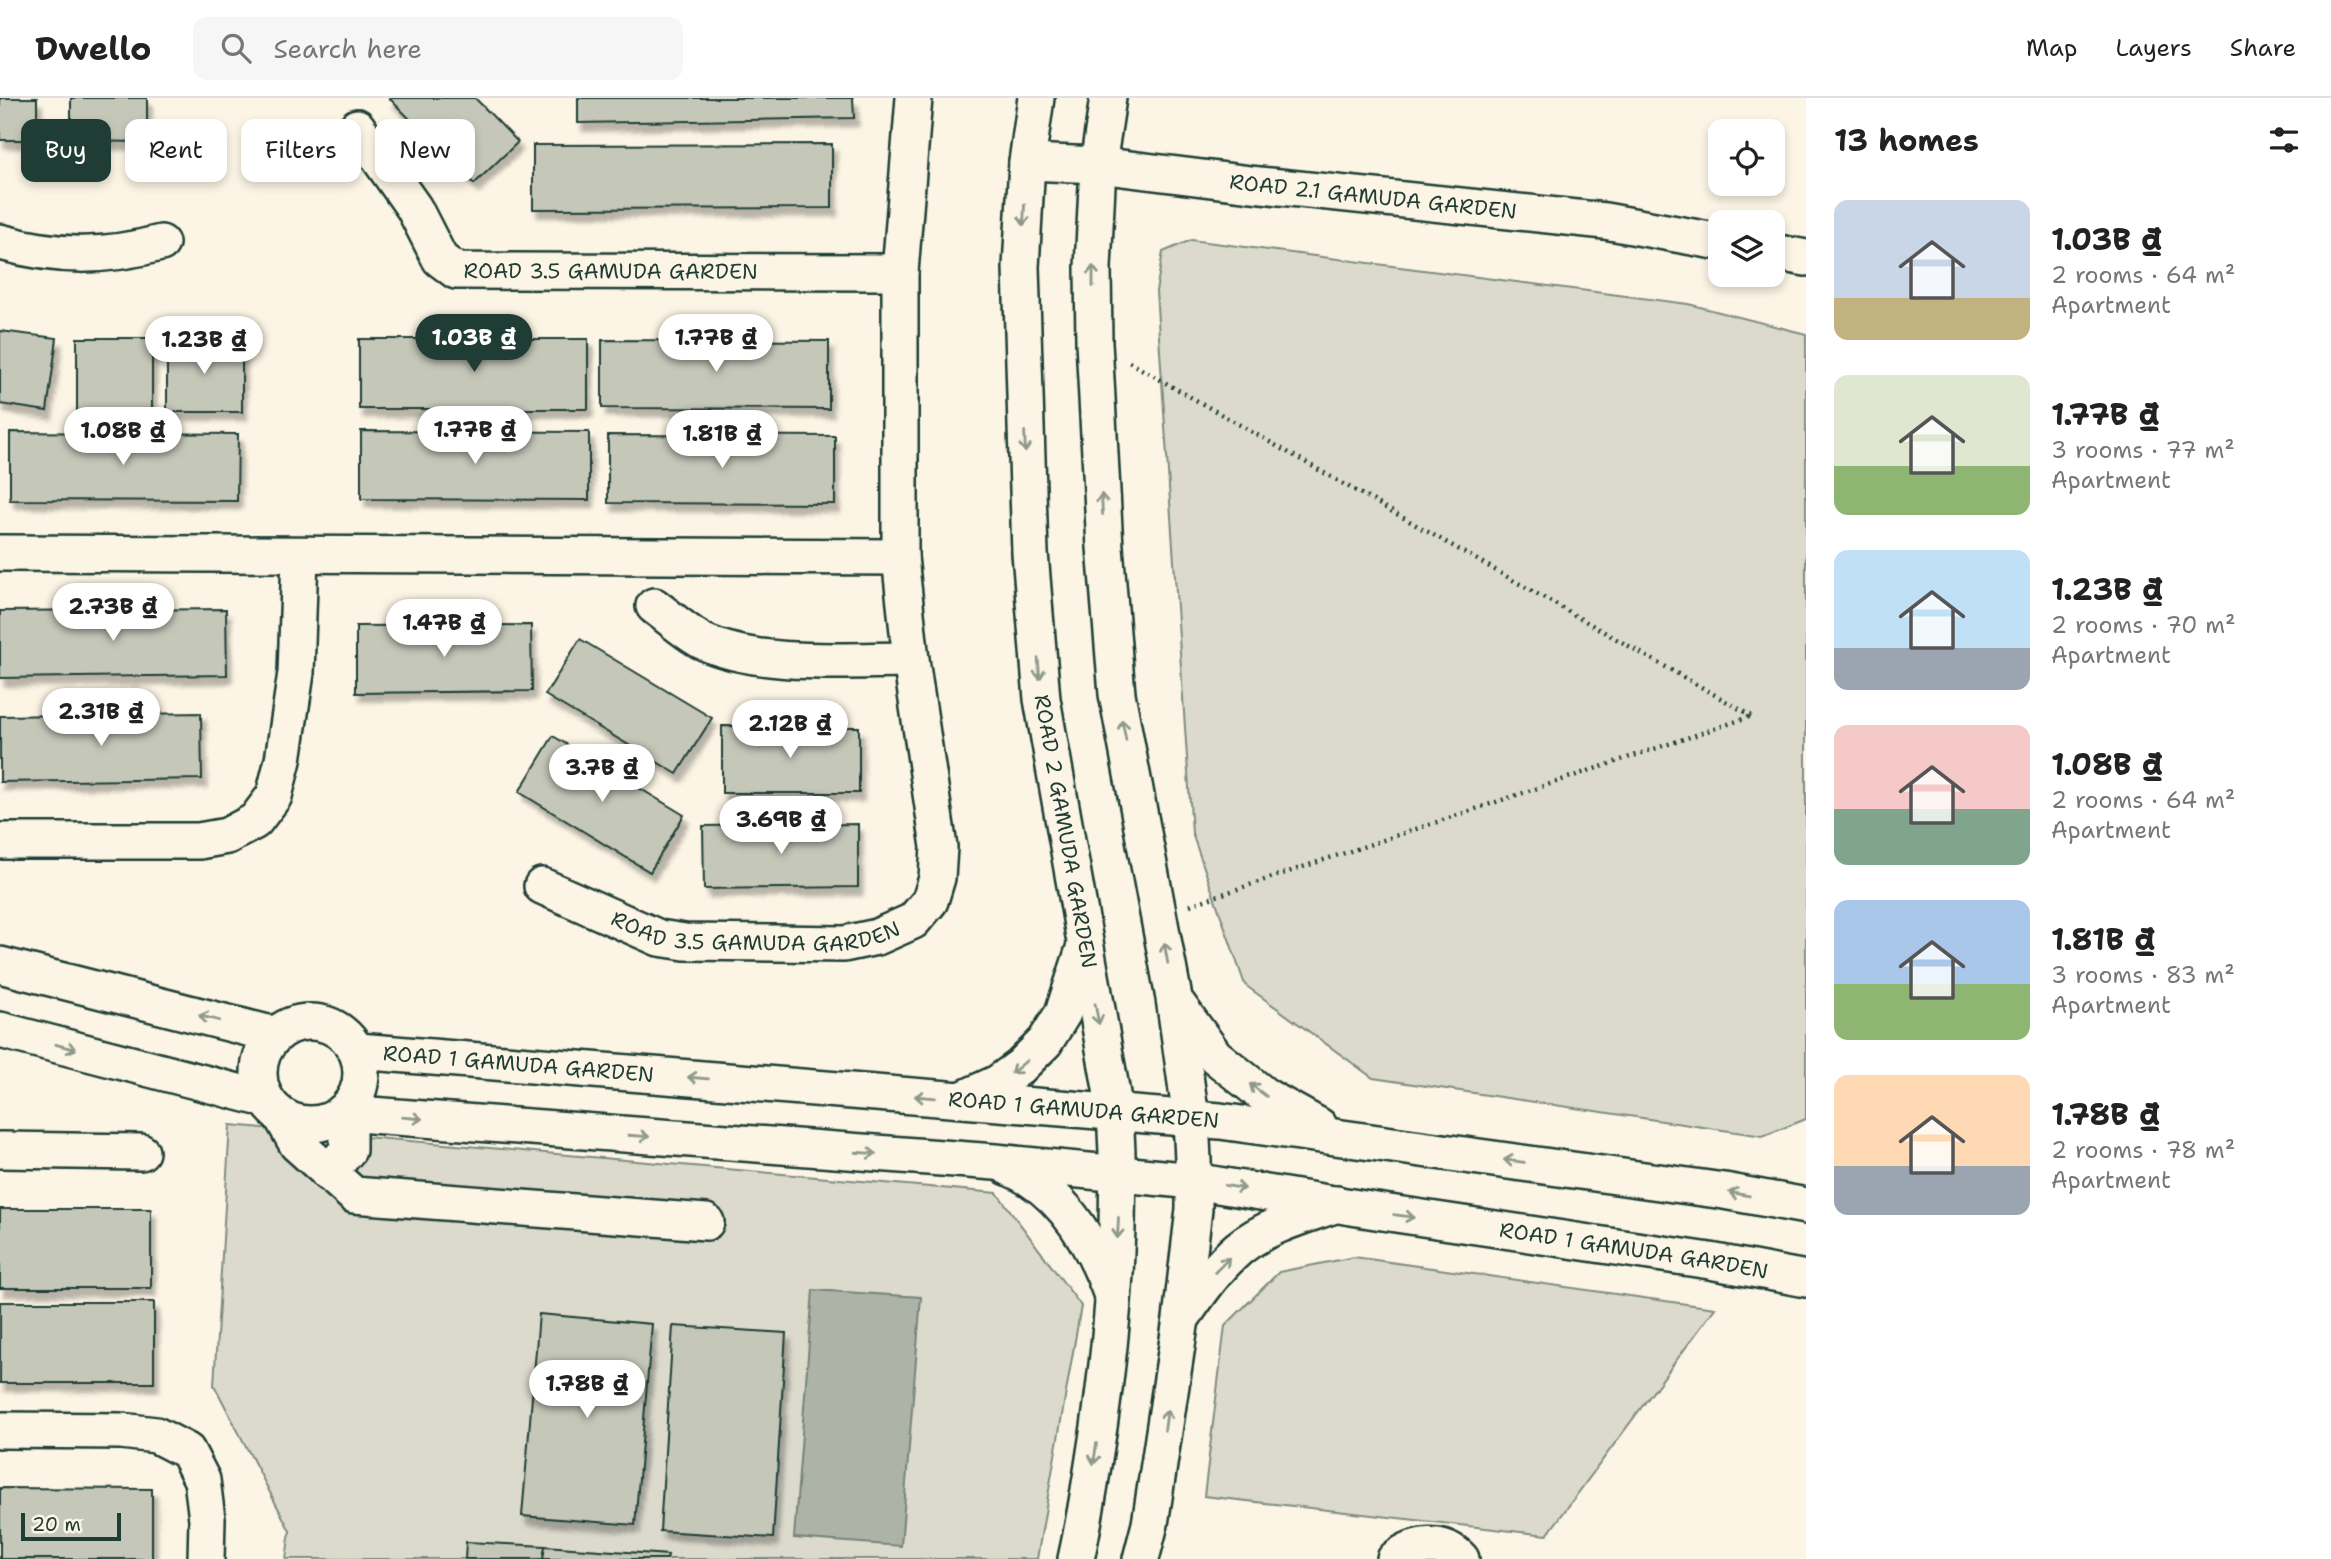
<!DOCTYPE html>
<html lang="en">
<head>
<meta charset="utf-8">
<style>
	body { margin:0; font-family:"Shantell Sans",sans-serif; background:#f6f6f6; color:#222; height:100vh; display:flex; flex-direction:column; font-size:26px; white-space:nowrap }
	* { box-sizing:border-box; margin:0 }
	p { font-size:23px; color:#767676 }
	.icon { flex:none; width:38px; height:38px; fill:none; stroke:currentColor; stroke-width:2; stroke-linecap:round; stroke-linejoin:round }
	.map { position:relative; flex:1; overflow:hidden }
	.details { display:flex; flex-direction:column; background:#fff; width:525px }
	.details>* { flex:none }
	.top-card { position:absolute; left:21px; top:21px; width:665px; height:63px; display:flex; gap:14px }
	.controls { position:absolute; left:1708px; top:21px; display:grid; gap:14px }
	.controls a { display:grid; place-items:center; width:77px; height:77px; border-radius:14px; background:#fff; box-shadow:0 4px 10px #0003; font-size:35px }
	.scale { position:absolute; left:21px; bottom:18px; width:100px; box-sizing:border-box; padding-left:7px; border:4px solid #1f3d34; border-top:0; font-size:19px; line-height:24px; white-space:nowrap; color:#1f3d34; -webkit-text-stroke:5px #fcf5e5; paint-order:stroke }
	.price { position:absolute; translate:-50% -60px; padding:0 16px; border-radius:24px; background:#fff; color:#222; font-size:23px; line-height:46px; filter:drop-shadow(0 2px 4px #0008) }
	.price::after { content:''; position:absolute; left:50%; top:42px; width:21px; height:16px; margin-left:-10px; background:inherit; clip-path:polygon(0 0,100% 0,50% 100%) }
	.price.active { background:#1f3d34; color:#fff }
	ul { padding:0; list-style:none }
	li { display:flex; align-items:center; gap:21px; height:175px; padding:0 28px }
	li span { display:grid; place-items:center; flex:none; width:196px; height:140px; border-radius:14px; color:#555 }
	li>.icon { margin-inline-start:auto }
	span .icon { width:84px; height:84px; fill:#fffc; stroke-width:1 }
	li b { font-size:30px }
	h2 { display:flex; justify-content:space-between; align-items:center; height:84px; padding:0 28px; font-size:30px }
	.chip { padding:0 24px; border-radius:14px; background:#fff; box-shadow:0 4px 10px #0003; font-size:24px; line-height:63px }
	.chip.active { background:#1f3d34; color:#fff }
	header { display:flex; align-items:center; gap:42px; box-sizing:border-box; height:98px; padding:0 35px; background:#fff; border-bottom:2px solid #e0e0e0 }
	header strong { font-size:33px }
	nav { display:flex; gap:38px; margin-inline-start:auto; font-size:24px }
	.search { width:490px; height:63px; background:#f6f6f6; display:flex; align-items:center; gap:18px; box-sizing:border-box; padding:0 24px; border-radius:14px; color:#767676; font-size:26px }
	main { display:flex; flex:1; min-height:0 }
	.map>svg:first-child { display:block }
</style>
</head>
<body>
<header>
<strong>Dwello</strong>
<div class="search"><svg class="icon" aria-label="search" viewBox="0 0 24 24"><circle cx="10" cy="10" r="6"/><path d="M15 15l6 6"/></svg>Search here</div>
<nav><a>Map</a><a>Layers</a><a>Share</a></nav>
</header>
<main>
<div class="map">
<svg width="1806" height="1461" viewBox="0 0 1806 1461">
	<defs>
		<filter id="shadow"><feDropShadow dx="4.5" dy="8" stdDeviation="2" flood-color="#0004"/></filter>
	</defs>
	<rect width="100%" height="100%" fill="#fcf5e5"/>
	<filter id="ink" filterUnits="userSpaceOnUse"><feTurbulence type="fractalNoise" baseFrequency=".0143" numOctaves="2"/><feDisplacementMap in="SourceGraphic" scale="14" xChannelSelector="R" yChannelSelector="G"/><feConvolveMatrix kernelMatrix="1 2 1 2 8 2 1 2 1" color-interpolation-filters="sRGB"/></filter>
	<g filter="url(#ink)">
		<path fill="#dcdacc" stroke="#7e8c80" stroke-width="2" d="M1191,142L1688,206L1806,236V1021L1763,1038L1373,980L1245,887L1192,735L1156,193L1163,154Z
			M230,1027L997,1095L1081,1208L1037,1461H286L290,1433L214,1287Z
			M1354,1159L1715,1210L1547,1437L1204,1398L1225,1228L1279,1174Z"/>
		<path fill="#aeb3a7" stroke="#758479" stroke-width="2" d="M813,1192L921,1199L901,1448L794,1440Z"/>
		<path fill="#c5c7b9" stroke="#1f3d34" stroke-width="2" filter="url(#shadow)" d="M0,0H37V42H0Z
			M71,0H147V44L71,43Z
			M389,0H475L518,44L474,86Z
			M578,0H853L854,20L578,25Z
			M832,46V110L533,111V47Z
			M0,233L57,240L47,313L0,306Z
			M77,240H152V313H77Z
			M167,241H242V314H167Z
			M359,241H588V311H359Z
			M602,242L829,243V311L602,310Z
			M361,333L589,334V402L361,401Z
			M10,334L238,336L237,403L10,402Z
			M608,337L835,338V406L608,405Z
			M226,511L227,577L0,580V513Z
			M531,527L532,593L356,595V528Z
			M580,541L712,620L677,676L545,597Z
			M201,615L202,681L0,684V618Z
			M722,628L859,629V695H722Z
			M553,638L684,717L650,774L519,694Z
			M858,726V789L704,791L703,728Z
			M0,1111H151V1190H0Z
			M0,1204H154V1285H0Z
			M539,1216L652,1226L635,1427L522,1418Z
			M673,1228L786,1235L773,1440L660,1433Z
			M0,1390L152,1391V1461H0Z
			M466,1444L545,1448L543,1461H465Z
			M545,1448L668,1457L667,1461H543Z"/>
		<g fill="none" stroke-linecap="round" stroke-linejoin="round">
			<defs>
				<g id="minor">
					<path id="s1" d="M1036,0L1027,64L1021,169L1030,455L1042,601L1115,1013C1122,1120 1114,1223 1099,1329C1092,1373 1086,1417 1076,1461"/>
					<path d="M1108,0L1098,67L1093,170L1094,244L1105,449L1117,596L1174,900L1191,1020L1194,1083V1111L1181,1221L1150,1426L1141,1461"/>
					<path id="s2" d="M357,29L414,110L440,161L456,173L900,174"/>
					<path id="s3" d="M1027,64L1098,67L1251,86L1605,123L1720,144"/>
					<path d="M0,144C58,160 103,160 161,145"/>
					<path d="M1773,154L1806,160"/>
					<path d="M0,455L900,459"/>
					<path d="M654,508C669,519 685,534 702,543C759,570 848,562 911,562"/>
					<path d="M0,743H199L227,738L255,723L274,698L283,662L296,575L300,458"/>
					<path id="s4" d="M542,788L659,840L685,844L844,846L877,839L913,823L930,803L937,780L939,749L911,562L900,459V174L914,0"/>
					<path d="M0,867L275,937"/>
					<path d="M1178,907L1215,958L1265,998L1319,1028"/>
					<circle cx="310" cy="975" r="51"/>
					<path d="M0,932L265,1001"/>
					<path id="s5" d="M358,953L1220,1023L1724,1093L1806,1108"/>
					<path d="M963,1001L998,985L1020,969L1045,944L1063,915L1084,851"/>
					<path id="s6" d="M344,1015L995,1064L1194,1083L1376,1113L1710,1163L1806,1181"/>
					<path d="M282,1019L297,1046L354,1097L706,1124"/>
					<path d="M0,1052L141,1054"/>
					<path d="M1008,1069C1061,1091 1092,1143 1111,1195"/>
					<path d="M328,1075L348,1052V1032L337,1020"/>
					<path d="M1183,1218C1200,1194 1216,1170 1238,1151C1265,1128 1304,1118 1337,1106"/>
					<path d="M0,1332L121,1333L156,1337L187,1353L202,1382L207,1421L206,1461"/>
					<path d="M1395,1461C1415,1445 1442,1441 1461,1461"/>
				</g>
			</defs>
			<use href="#minor" stroke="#1f3d34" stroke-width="40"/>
			<path stroke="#1f3d34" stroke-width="4.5" stroke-dasharray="2 5" stroke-linecap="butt" d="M1129,264L1752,618
				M1190,807L1752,618"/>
			<use href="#minor" stroke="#fcf5e5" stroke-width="35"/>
		</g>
		<defs><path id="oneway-shaft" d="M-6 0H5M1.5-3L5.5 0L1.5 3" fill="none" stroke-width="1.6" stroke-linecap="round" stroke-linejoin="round" transform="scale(1.75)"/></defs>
		<g stroke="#8e998c">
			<use href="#oneway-shaft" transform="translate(1024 117) rotate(93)"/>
			<use href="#oneway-shaft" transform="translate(1093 178) rotate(-90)"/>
			<use href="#oneway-shaft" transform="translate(1025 344) rotate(88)"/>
			<use href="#oneway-shaft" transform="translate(1102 406) rotate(-93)"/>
			<use href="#oneway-shaft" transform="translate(1039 571) rotate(85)"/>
			<use href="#oneway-shaft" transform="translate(1124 632) rotate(-101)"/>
			<use href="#oneway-shaft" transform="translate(1166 855) rotate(-100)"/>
			<use href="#oneway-shaft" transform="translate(1097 916) rotate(79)"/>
			<use href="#oneway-shaft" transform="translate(209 920) rotate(-166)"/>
			<use href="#oneway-shaft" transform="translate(66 949) rotate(15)"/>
			<use href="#oneway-shaft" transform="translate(1019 969) rotate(140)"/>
			<use href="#oneway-shaft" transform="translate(698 980) rotate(-175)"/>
			<use href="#oneway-shaft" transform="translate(1258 992) rotate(-143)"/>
			<use href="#oneway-shaft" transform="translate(925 999) rotate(-175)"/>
			<use href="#oneway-shaft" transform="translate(412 1020) rotate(5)"/>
			<use href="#oneway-shaft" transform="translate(639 1038) rotate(4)"/>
			<use href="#oneway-shaft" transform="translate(866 1055) rotate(4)"/>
			<use href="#oneway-shaft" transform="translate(1514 1063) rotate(-172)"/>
			<use href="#oneway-shaft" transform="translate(1235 1089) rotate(9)"/>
			<use href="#oneway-shaft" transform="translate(1739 1096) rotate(-170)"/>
			<use href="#oneway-shaft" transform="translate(1404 1118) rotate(8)"/>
			<use href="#oneway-shaft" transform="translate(1118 1130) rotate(93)"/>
			<use href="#oneway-shaft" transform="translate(1222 1167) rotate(-46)"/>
			<use href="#oneway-shaft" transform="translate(1166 1322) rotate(-82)"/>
			<use href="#oneway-shaft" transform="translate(1095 1356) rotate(98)"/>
		</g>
	</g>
	<g text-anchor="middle" stroke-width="5" stroke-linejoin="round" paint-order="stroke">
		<g font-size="21" fill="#1f3d34" stroke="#fcf5e5">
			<text dy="7" stroke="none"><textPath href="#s3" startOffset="348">ROAD 2.1 GAMUDA GARDEN</textPath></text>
			<text dy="7" stroke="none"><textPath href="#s2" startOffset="331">ROAD 3.5 GAMUDA GARDEN</textPath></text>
			<text dy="7" stroke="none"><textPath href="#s1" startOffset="737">ROAD 2 GAMUDA GARDEN</textPath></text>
			<text dy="7" stroke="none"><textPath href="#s4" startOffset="224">ROAD 3.5 GAMUDA GARDEN</textPath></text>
			<text dy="7" stroke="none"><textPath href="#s5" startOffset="161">ROAD 1 GAMUDA GARDEN</textPath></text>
			<text dy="7" stroke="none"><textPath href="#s5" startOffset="728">ROAD 1 GAMUDA GARDEN</textPath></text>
			<text dy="7" stroke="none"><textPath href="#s6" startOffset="1298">ROAD 1 GAMUDA GARDEN</textPath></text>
		</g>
	</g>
</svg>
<div class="controls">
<a><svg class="icon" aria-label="locate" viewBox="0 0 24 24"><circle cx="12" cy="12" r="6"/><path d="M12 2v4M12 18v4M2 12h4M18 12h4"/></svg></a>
<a><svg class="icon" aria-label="layers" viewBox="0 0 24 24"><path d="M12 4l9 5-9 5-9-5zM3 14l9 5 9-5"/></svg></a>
</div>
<div class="scale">20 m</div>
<b class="price active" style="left:474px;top:276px">1.03B ₫</b>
<b class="price" style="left:716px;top:276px">1.77B ₫</b>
<b class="price" style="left:204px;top:278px">1.23B ₫</b>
<b class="price" style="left:475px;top:368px">1.77B ₫</b>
<b class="price" style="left:123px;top:369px">1.08B ₫</b>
<b class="price" style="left:722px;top:372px">1.81B ₫</b>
<b class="price" style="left:113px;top:545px">2.73B ₫</b>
<b class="price" style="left:444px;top:561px">1.47B ₫</b>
<b class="price" style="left:101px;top:650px">2.31B ₫</b>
<b class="price" style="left:790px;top:662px">2.12B ₫</b>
<b class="price" style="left:602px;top:706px">3.7B ₫</b>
<b class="price" style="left:781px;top:758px">3.69B ₫</b>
<b class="price" style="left:587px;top:1322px">1.78B ₫</b>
<div class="top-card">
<a class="chip active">Buy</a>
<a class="chip">Rent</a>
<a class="chip">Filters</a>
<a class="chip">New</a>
</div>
</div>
<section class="details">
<h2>13 homes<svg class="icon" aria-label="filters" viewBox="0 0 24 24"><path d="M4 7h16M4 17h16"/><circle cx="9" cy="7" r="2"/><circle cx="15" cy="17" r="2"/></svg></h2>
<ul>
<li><span style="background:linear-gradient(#c9d6e8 70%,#c2b280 0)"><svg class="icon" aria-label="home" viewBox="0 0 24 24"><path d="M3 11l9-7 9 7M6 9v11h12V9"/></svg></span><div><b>1.03B ₫</b><p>2 rooms · 64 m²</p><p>Apartment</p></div></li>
<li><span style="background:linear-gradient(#dfe7d0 65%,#8fb573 0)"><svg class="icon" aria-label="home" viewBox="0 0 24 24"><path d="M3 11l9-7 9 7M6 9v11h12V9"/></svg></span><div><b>1.77B ₫</b><p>3 rooms · 77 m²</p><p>Apartment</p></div></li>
<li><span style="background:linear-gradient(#bfe0f5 70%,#9aa5b1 0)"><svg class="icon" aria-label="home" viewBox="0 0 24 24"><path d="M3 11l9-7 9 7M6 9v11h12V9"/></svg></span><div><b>1.23B ₫</b><p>2 rooms · 70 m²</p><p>Apartment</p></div></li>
<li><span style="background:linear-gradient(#f6c9c9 60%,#7fa58c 0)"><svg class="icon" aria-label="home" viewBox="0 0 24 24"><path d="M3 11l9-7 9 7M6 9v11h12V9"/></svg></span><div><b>1.08B ₫</b><p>2 rooms · 64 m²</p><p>Apartment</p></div></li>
<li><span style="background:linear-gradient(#a9c7e8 60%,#8fb573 0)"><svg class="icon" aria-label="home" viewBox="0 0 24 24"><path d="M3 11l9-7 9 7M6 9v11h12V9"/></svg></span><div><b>1.81B ₫</b><p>3 rooms · 83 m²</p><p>Apartment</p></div></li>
<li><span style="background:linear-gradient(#ffd9b3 65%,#9aa5b1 0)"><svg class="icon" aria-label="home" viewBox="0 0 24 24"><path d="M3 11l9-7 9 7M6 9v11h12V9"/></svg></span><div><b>1.78B ₫</b><p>2 rooms · 78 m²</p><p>Apartment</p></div></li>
</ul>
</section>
</main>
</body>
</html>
